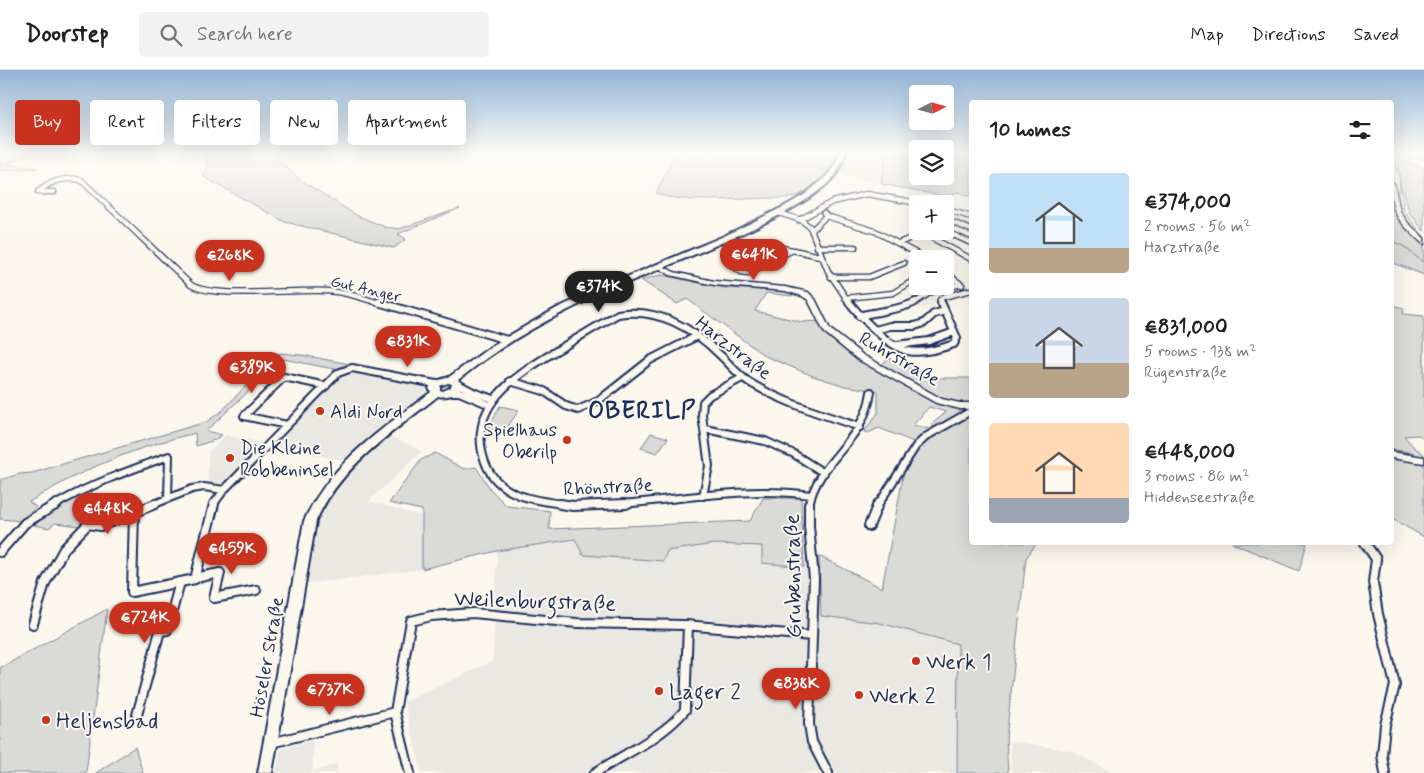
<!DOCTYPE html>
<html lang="en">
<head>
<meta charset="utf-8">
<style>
	body { margin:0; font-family:Mynerve,sans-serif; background:#f2f2f2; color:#202124; height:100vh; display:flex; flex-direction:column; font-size:19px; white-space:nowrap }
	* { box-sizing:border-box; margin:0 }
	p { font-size:16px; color:#757577 }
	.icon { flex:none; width:28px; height:28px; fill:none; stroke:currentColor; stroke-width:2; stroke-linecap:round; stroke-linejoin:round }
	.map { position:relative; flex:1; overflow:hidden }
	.panel { position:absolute; left:969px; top:30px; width:425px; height:445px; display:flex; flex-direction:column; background:#fff; border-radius:5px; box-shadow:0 5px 20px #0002 }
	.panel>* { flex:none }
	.guide { position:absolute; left:15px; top:30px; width:475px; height:45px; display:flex; gap:10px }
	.needle { width:32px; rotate:84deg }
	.tools { position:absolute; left:909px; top:15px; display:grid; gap:10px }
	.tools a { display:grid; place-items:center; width:45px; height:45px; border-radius:5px; background:#fff; box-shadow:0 5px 20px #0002; font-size:25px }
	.price { position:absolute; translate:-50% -42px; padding:0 11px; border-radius:18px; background:#c8321e; color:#fff; font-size:16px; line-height:32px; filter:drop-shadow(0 1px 2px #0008) }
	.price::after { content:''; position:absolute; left:50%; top:30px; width:15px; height:11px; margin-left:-8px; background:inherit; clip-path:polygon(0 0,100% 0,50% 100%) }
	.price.active { background:#222; color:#fff }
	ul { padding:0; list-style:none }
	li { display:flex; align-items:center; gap:15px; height:125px; padding:0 20px }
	li span { display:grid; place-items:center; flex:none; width:140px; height:100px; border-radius:5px; color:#555 }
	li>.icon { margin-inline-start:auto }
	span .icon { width:60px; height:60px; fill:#fffc; stroke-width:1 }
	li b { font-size:21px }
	h2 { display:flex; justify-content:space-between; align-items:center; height:60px; padding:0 20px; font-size:21px }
	.pill { padding:0 18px; border-radius:5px; background:#fff; box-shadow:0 5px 20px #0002; font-size:18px; line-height:45px }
	.pill.active { background:#c8321e; color:#fff }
	header { display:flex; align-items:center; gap:30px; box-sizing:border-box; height:70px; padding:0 25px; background:#fff; border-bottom:1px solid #e0e0e0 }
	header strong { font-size:24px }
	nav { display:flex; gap:28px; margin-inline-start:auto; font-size:18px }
	.search { width:350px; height:45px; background:#f2f2f2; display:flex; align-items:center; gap:12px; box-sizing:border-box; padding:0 18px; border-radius:5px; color:#757577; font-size:19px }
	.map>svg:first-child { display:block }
</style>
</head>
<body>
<header>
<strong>Doorstep</strong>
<div class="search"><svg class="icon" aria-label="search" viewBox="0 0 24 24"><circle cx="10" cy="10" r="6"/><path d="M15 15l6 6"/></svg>Search here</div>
<nav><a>Map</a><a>Directions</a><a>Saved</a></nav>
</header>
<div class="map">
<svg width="1424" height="703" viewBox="0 0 1424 703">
	<rect width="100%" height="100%" fill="#fbf7ec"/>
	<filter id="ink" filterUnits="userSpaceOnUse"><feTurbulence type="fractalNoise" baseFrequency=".02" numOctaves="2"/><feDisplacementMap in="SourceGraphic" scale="10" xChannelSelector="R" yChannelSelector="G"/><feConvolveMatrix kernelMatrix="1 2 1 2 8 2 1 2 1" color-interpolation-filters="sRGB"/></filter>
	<g filter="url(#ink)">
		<path fill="#eae8e2" d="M850,82L886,85L881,114L839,104L848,90Z
			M346,302L424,316L426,321L347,391L273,377Z
			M226,365L267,374L226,415L208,413V383Z
			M390,366L422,381L369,431L417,445L588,467L794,470L962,566L960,703H422L404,632L493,591L497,481L422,499L306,514L319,440L330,422L349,401Z
			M313,670V702L337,694V703H276L281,679Z
			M1010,671L1072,681L1113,703H1011Z"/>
		<path fill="#dadad7" stroke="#7a849a" d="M0,82H35L5,94L38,98L0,101Z
			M208,82H275L278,90L302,111L356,145L385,157L399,159L460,138L398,164L406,169L394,178L285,152L204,107Z
			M676,82H836C832,98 810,123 793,127C785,129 774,128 766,128C743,129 675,134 656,123Z
			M853,82H917L918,106H945V82H971V127L958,122L944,126L881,114L886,85Z
			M1395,82L1424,83V90L1412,88L1407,91L1424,98V161L1409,142L1404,121H1400C1399,115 1400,109 1399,104C1397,97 1391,94 1391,84Z
			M1391,124C1394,147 1407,160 1424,175V205L1391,192Z
			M661,205L725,218L794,222L792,226L766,223L755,241L802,252L821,251L827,260L876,300L889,288L929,308H971V333H967L971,337V472L1037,473L1026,488L1006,668L1008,703H957L958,574L880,553L821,546L819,486L882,518L908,380L956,352L938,361L931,355L946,342L929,337L913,355L933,360L916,373L879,358L868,363L864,362L878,343V321L845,316L813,306L765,286L687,229L677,234L641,210Z
			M1391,235L1404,238L1403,244L1424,246V370L1419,365L1404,366L1415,378L1424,384V388L1391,383Z
			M281,283L301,285L382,300L356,296L339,300L283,289L206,361L222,365L215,370L196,376L195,363C136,377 80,400 29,432L36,437L21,451L0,449V410L19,404L32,403L206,352L222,341L275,285Z
			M500,336L519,340L508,356L513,357L508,363L488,359Z
			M651,363L668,368L657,383L641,378Z
			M435,383L464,399L476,397L491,420L507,436L550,441L549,459L750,451L763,428H801L804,497L762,493V476L714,474L667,481L663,491L583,485L575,469L497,481L422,499V440L389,433L421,390Z
			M1391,389L1424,393V467L1396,451L1391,450Z
			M90,420L110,448L103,452L91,447L80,456L55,453L49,458L34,455L55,440Z
			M1232,473H1307L1299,501Z
			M107,539L86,703H0V598Z
			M135,677L143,703H96Z"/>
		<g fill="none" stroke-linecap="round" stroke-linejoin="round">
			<path stroke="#747e96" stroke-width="1" d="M1399,104L1404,141
				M1406,144L1424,167
				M1391,171L1403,176L1424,193"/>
			<path stroke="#747e96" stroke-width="2" d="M1391,380L1413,383"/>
			<defs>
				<path id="minor-far2" d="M1402,82H1424
					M54,122H38C51,111 64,106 81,110L191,215C214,229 294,219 326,221C345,222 363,228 382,234
					M945,139L971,147
					M779,143L801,150L810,157L828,201L850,234
					M826,146L875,161L927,189
					M945,149L971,160
					M799,150L832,132L867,124L924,134
					M812,160L826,146L824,143
					M945,161L971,173
					M923,163L971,189
					M899,173L925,162
					M817,177H855
					M782,178L793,180L748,203L741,202L729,193L730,189L737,186Z
					M793,180L820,186
					M945,202L962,215
					M831,207H869L904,193
					M845,228L893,223L918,208
					M913,234L931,222L961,214
					M942,234L940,230L943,227L971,220"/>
				<path id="minor-far1" d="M378,232L507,270
					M849,232C861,247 888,277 908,281C923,284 940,279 954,274L957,268L941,232
					M859,246C873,242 905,239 915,232
					M875,260L890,256H915L924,253L934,244L945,241
					M896,275L929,271L954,262
					M510,311L544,321L566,336L578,340L598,331L650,290L697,266
					M456,313L473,322L493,329
					M450,322H459L490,335
					M287,355L244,346L284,307L326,316
					M705,359L765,371L794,384L824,403
					M703,426L709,396L702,345L703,332L710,325L742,308
					M55,435C91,414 130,400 169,386L168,428
					M152,435L192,419L204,417L224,420
					M213,435L224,420L338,303L352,298L436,314
					M571,435C538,431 498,428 485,392C465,337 516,305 556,281C576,269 597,256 618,244C657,237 693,258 720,285C731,295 740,308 754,315C787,334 824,345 860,357
					M610,435C676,430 744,416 811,425
					M809,435C819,388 864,373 871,322
					M878,435L916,376L927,366L971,341"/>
				<path id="minor" d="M560,434L573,436L626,434
					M809,434V456L814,509L809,654L812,672L828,703
					M134,442L132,522L195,509L214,434
					M869,456L878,434
					M1365,473L1376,489L1373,512L1378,544L1395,615L1385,655L1382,685L1385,703
					M0,482L25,453L57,434
					M195,508L220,503L214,528L256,520
					M33,554L45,513L64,479L88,454L101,456L155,434
					M137,645L160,561L167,560L180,512
					M271,673L395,642
					M410,703L395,642L411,551L431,546L473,543L577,553L685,555L812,566
					M595,703C625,683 662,668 685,640L688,555"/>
				<path id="secondary" d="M1391,111L1394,113L1400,141L1408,153L1424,168V174L1422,173C1398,150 1391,146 1391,111Z
					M661,195L674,202L714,211L785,217L808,222L815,229L830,259L863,285L942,329L960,333H971V339H960L936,333L857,289L824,262L808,230L802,226L785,221L714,215L670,205L659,198V196Z
					M1391,382L1424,387V393L1391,388Z"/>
				<path id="primary" d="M840,82H846C843,94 836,106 827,114C802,136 771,150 741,164C683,191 621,213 564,242C526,261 491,283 458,310L462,315C458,324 448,328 438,326C393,362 340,396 316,451L272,703H258L304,451C331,392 381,360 431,322L429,318L433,312L449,307L493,275L557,238L617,211L724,166L785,136L804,125L825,108L835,95ZM448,313L452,314L451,317L443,321L440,320V316Z"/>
			</defs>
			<use href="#minor-far2" stroke="#1b2f5e" stroke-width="7"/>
			<use href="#minor-far1" stroke="#1b2f5e" stroke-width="10"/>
			<use href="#minor" stroke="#1b2f5e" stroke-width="12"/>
			<use href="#secondary" stroke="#1b2f5e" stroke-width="3"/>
			<use href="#primary" stroke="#1b2f5e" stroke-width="4"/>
			<use href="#minor-far2" stroke="#fbf7ec" stroke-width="4.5"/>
			<use href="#minor-far1" stroke="#fbf7ec" stroke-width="6"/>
			<use href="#minor" stroke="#fbf7ec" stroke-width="8"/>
			<use href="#secondary" fill="#fbf7ec" fill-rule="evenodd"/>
			<use href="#primary" fill="#fbf7ec" fill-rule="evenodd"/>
		</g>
	</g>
	<linearGradient id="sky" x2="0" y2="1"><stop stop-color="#91b4d6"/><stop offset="0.46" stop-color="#fdfbf6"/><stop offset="1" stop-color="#fdfbf6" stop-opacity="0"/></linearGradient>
	<rect width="1424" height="180" fill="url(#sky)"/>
	<g fill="#c8321e" stroke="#fbf7ec" stroke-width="2">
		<circle cx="320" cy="341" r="5"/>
		<circle cx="567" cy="370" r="5"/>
		<circle cx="230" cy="388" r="5"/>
		<circle cx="916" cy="591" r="5"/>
		<circle cx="659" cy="621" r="5"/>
		<circle cx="859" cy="625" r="5"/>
		<circle cx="46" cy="650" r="5"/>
	</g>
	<g text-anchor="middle" stroke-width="4" stroke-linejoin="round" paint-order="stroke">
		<g font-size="16" fill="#1b2f5e" stroke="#fbf7ec">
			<text transform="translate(366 218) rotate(13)" y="6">Gut Anger</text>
		</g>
		<g font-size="19" fill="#1b2f5e" stroke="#fbf7ec">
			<text transform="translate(734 277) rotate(38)" y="7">Harzstraße</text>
			<text transform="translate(900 288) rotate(30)" y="7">Ruhrstraße</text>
			<text transform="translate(608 416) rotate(-3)" y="7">Rhönstraße</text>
			<text transform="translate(266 587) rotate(-80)" y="7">Höseler Straße</text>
		</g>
		<g font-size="19" fill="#1b2f5e" stroke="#fbf7ec" text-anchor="start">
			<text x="330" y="348">Aldi Nord</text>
			<text x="557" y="366" text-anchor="end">Spielhaus<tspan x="557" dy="22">Oberilp</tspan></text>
			<text x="240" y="384">Die Kleine<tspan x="240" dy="22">Robbeninsel</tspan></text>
		</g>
		<g font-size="22" fill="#1b2f5e" stroke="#fbf7ec">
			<text transform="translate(792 506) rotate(-91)" y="8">Grubenstraße</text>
			<text transform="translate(535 530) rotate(2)" y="8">Weilenburgstraße</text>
		</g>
		<g font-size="22" fill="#1b2f5e" stroke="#fbf7ec" text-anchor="start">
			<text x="926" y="599">Werk 1</text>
			<text x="669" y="629">Lager 2</text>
			<text x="869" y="633">Werk 2</text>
			<text x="56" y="658">Heljensbad</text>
		</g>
		<g font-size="24" font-weight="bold" letter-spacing="1" fill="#1b2f5e" stroke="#fbf7ec">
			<text x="642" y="348">OBERILP</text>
		</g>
	</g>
</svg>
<div class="tools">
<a><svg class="needle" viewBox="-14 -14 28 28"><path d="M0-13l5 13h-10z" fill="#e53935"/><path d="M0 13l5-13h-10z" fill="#757577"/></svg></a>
<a><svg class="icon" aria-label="layers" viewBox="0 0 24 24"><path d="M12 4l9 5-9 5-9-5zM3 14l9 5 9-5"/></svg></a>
<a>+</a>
<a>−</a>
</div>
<b class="price" style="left:754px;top:211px">€641K</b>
<b class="price" style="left:230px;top:212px">€268K</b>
<b class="price active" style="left:599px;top:243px">€374K</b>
<b class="price" style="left:408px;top:298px">€831K</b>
<b class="price" style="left:252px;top:324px">€389K</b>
<b class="price" style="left:108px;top:465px">€448K</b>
<b class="price" style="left:232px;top:505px">€459K</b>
<b class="price" style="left:145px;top:574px">€724K</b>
<b class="price" style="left:796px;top:640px">€838K</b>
<b class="price" style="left:330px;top:646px">€737K</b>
<div class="guide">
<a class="pill active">Buy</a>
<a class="pill">Rent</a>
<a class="pill">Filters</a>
<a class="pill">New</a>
<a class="pill">Apartment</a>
</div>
<section class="panel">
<h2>10 homes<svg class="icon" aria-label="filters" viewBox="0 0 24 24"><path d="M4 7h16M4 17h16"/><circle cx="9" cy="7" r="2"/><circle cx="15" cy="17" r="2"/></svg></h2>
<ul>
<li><span style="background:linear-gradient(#bfe0f5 75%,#b9a48a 0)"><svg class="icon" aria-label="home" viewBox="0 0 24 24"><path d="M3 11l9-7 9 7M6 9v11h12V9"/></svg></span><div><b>€374,000</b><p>2 rooms · 56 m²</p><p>Harzstraße</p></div></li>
<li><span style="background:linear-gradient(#c9d6e8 65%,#b9a48a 0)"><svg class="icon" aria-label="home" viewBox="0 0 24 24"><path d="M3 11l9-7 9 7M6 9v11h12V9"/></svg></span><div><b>€831,000</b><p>5 rooms · 138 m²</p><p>Rügenstraße</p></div></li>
<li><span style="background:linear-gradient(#ffd9b3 75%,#9aa5b1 0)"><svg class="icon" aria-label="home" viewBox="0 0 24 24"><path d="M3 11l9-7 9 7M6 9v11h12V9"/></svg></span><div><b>€448,000</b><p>3 rooms · 86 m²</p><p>Hiddenseestraße</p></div></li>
</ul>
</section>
</div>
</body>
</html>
